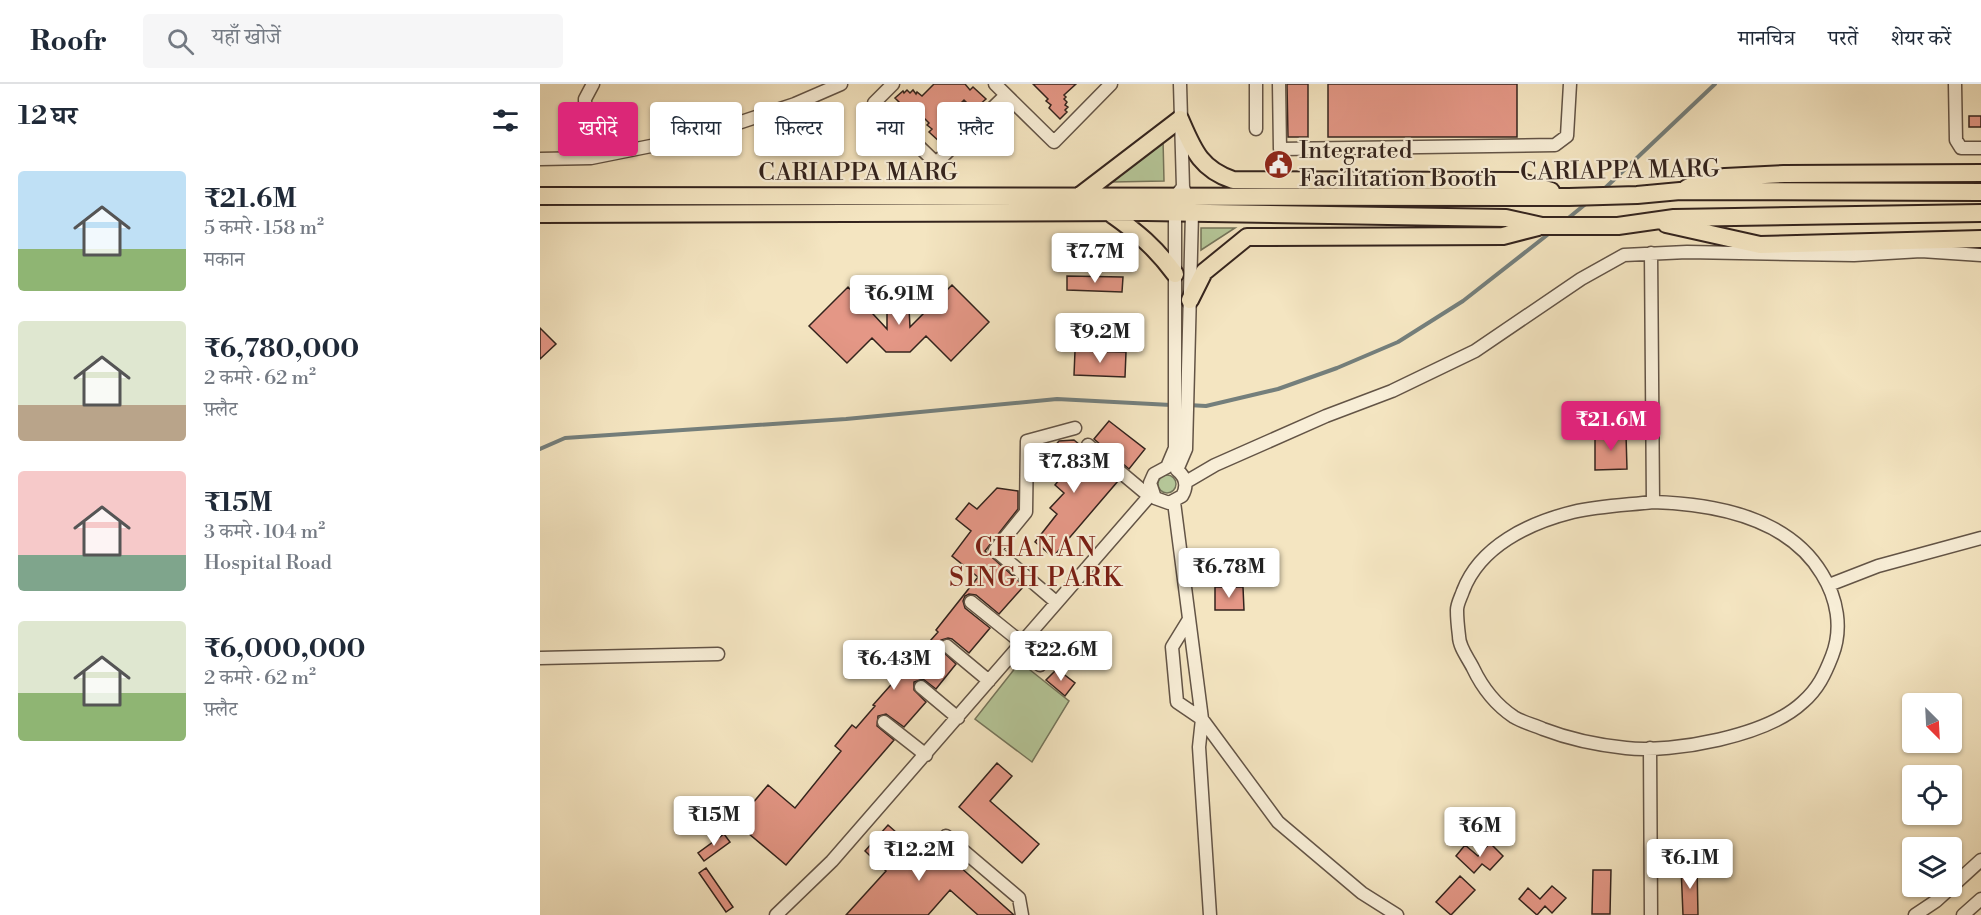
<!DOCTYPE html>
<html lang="hi">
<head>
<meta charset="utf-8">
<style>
	body { margin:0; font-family:"Libre Bodoni","Noto Serif Devanagari",serif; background:#f6f6f7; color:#1f2937; height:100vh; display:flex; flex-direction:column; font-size:22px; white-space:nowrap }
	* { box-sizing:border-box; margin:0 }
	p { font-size:20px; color:#747a83 }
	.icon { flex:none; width:33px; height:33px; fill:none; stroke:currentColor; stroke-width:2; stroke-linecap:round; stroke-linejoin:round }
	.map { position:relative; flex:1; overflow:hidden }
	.side { display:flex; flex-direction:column; background:#fff; width:540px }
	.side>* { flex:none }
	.banner { position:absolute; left:18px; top:18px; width:570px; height:54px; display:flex; gap:12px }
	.needle { width:39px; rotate:156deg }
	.controls { position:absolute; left:1362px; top:609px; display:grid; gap:12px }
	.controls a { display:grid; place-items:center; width:60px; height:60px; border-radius:6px; background:#fff; box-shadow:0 2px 4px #0004; font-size:30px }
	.price { position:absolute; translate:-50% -51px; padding:0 14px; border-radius:6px; background:#fff; color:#222; font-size:20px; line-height:39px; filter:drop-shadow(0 2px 3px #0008) }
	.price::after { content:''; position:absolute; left:50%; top:36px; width:18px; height:14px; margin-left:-9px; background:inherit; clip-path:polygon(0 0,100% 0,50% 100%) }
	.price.selected { background:#db2777; color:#fff }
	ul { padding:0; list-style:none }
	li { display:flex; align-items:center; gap:18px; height:150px; padding:0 18px }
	li span { display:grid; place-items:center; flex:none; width:168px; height:120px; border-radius:6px; color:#555 }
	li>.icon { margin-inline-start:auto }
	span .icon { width:72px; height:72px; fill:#fffc; stroke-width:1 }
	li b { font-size:26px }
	h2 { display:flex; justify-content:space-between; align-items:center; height:72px; padding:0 18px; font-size:26px }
	.pill { padding:0 21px; border-radius:6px; background:#fff; box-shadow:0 2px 4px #0004; font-size:21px; line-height:54px }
	.pill.selected { background:#db2777; color:#fff }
	header { display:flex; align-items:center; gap:36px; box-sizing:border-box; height:84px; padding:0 30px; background:#fff; border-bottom:2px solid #e0e1e3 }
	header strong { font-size:28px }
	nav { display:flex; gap:33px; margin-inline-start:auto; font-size:21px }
	.search { width:420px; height:54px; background:#f6f6f7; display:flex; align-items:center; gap:15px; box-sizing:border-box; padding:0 21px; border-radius:6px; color:#747a83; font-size:22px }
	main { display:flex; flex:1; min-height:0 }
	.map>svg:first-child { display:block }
</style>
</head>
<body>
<header>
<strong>Roofr</strong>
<div class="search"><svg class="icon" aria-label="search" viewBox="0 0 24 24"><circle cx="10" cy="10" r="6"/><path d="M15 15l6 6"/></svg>यहाँ खोजें</div>
<nav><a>मानचित्र</a><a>परतें</a><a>शेयर करें</a></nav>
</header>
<main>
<section class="side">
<h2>12 घर<svg class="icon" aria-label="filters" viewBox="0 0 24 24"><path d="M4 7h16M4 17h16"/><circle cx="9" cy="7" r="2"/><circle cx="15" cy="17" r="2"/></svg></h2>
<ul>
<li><span style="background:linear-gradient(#bfe0f5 65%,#8fb573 0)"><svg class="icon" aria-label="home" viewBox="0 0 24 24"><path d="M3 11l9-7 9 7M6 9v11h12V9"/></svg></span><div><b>₹21.6M</b><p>5 कमरे · 158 m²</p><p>मकान</p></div></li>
<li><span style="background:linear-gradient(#dfe7d0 70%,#b9a48a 0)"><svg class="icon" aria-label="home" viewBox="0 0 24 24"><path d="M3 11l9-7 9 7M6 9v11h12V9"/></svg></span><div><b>₹6,780,000</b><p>2 कमरे · 62 m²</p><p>फ़्लैट</p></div></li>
<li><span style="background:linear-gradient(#f6c9c9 70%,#7fa58c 0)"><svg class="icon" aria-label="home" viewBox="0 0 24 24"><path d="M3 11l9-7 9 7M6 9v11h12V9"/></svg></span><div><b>₹15M</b><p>3 कमरे · 104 m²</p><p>Hospital Road</p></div></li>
<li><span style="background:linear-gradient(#dfe7d0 60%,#8fb573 0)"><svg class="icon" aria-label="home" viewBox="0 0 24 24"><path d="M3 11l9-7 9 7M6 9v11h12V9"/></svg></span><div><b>₹6,000,000</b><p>2 कमरे · 62 m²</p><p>फ़्लैट</p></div></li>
</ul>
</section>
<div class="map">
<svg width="1441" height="831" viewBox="0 0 1441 831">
	<rect width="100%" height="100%" fill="#f4e5c1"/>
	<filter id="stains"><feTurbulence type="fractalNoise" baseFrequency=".00333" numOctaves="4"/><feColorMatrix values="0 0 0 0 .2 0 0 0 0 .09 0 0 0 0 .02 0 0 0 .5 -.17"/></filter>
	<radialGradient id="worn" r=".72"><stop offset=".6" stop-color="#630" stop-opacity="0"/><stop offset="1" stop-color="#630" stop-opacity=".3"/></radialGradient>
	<path fill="#b5c698" stroke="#74745a" stroke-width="1.5" d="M623,55L624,97L573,98Z
		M661,144H695L661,166Z
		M618 400a9 9 0 1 1 18 0a9 9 0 1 1-18 0Z
		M480,578L529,617L492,678L435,635Z"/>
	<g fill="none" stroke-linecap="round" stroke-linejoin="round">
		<path stroke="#747f7c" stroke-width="4" d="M1063,106L1175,0
			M1026,136L1048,118
			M648,321L666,322L738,305L797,284L858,258L923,217L1011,148
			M0,365L25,354L306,335L517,315L631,321"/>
	</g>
	<path fill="#e49786" stroke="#33231d" stroke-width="1.5" d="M394,0H425L430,6L433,3L446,15L438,22L436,20L434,23L431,20L429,21L424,16L405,35L406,37L404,39L408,42L406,44L409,47L406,50L408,52L401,59L389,48L392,45L387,41L389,39L376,26L374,28L370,23L367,26L355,14L363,7L364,9L367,6L370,9L373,6L376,10L377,8L382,12Z
		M493,0H536L524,11L526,13L524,15L527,18L525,21L528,23L525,26L527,28L520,35L509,24L511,21L506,17L508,15Z
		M747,0H768V53H748Z
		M788,0H977V53H788Z
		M1429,32H1441V43H1429Z
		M527,192L583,193L582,208L527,206Z
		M412,201L449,238L411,277L386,252L370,268H346L332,254L307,279L269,242L308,203L347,245V225L369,224L370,243Z
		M0,244L16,260L0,275Z
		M535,267L586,268L585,293L534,291Z
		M569,337L605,365L589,385L554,355Z
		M1055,350H1086L1087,385L1055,386Z
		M534,356L540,361L543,367L578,397L513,473L495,458L517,430L510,424L524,409L515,401L527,386L508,370L519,357Z
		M457,404L478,407V425L445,467L484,502L459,530L436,511L429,510L425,512L423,517L425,524L450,544L429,569L412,555L408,554L401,556L400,565L416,580L396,605L383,595L374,598V606L386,618L364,643L346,630L338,632L337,642L354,656L246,781L196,739L228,701L255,724L301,667L295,662L312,641L316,644L335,622L333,621L398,548L396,546L438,493L412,472L431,447L416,435L429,419L437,425Z
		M675,503H703L704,526H675Z
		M517,585L535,599L525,612L506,596Z
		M457,679L472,692L450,717L499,760L482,779L419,723Z
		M348,741L375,765L382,757L406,777L409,773L474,831H438L410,806L388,831H306L346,787L325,767Z
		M184,750L190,758L164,777L158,769Z
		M950,759L963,772L950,786L942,780L934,789L916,772L925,761L938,772Z
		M1157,781L1158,831H1143L1141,782Z
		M166,784L193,823L186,828L159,789Z
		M1053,786H1071L1070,830H1052Z
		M920,792L935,806L911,831L896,818Z
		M1012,802L1026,814L1012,829L1005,822L997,831L979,815L988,804L1000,815Z"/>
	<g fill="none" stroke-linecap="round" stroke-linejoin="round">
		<defs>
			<path id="minor" d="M353,0L334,19L396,79L466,11
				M455,0L514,58L571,0
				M640,0L643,103L652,129L646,365L637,386C646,393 648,402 642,412L629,419L615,414L610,399L614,390L627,383L635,364V113L643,103
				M739,0L740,65L1015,61L1027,52L1030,0
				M1415,0L1416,56L1421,64H1441
				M716,45V0
				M51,74L46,49L45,15L53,0
				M0,75L51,74L156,53L255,20L301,0
				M1111,169L1113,418C1087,421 1059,422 1033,428C989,439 940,462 923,507C921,513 917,520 917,526C917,535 918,544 919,552C919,563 928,574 933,584C942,603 956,621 974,633C982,638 994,641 1003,645C1029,655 1057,661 1086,664C1134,669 1227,652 1263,618C1278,605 1285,590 1292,572C1303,544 1297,514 1282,490C1248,433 1175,420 1113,418
				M548,361L609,412
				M646,398L675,381L786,332L852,307L935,267L1041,195L1084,171L1147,168L1314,171L1381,167L1441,171
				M634,418L662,635L738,738L822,809L857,831
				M1289,501L1338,482L1441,454
				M431,518L482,559
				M516,518L455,466L486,428L487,357L535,344
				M648,537L632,563L637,618L662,635L659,663L670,831
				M407,562L449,597
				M478,563L500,581
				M0,574L178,570
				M381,603L418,634
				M344,638L386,671
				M1110,664L1111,831
				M406,752L479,814L482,831
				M236,831L292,777L612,409
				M1375,831L1396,817L1441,776
				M1423,831L1441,815"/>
			<path id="major" d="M1147,104L1164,96L1185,93L1244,90L1441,89
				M0,112L1029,113L1097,111L1140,107L1441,108
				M538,113L640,35C653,65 660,85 693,96L978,97L1011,107
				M570,129C597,148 615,163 635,190
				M0,130L606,128L966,134L1002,142H1078L1134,134L1441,129
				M1126,140L1220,161L1441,155
				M650,216L664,188L707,153L963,152L998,143"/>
		</defs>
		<use href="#minor" stroke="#635446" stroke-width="15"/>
		<use href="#major" stroke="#33231d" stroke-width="20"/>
		<use href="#minor" stroke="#f8eed7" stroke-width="12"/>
		<use href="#major" stroke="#f4e5c1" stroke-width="16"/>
	</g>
	<defs>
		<symbol id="civic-disc" viewBox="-11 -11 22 22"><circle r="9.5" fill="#8f2418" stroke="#f8eed7"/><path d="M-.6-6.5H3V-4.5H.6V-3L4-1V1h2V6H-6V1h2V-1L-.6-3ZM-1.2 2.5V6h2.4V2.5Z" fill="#fff"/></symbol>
	</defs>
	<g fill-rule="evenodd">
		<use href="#civic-disc" x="722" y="64" width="33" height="33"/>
	</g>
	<g text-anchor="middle" stroke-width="4.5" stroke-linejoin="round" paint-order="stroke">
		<g font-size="24" fill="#33231d" stroke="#f8eed7" text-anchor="start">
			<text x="759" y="74">Integrated<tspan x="759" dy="28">Facilitation Booth</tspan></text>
		</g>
		<g font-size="24" fill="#33231d" stroke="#f8eed7">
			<text transform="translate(1080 86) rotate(-1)" y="8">CARIAPPA MARG</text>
			<text x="318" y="96">CARIAPPA MARG</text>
		</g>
		<g font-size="26" letter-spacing="1.5" fill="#7a1f14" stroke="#f8eed7">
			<text x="496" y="472">CHANAN<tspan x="496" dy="30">SINGH PARK</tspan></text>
		</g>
	</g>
	<rect width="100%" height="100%" filter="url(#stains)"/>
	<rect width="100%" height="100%" fill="url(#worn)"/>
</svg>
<div class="controls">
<a><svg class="needle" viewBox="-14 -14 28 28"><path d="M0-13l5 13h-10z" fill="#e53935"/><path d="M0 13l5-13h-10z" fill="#747a83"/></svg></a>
<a><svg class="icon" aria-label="locate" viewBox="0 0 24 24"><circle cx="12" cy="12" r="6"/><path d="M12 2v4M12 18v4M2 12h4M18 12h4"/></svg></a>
<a><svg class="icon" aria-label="layers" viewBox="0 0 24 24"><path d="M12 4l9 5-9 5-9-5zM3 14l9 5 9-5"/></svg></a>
</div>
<b class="price" style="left:555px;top:200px">₹7.7M</b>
<b class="price" style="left:359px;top:242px">₹6.91M</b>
<b class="price" style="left:560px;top:280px">₹9.2M</b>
<b class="price selected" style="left:1071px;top:368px">₹21.6M</b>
<b class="price" style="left:534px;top:410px">₹7.83M</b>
<b class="price" style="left:689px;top:515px">₹6.78M</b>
<b class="price" style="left:521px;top:598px">₹22.6M</b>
<b class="price" style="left:354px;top:607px">₹6.43M</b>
<b class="price" style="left:174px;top:763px">₹15M</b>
<b class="price" style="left:940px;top:774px">₹6M</b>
<b class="price" style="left:379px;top:798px">₹12.2M</b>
<b class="price" style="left:1150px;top:806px">₹6.1M</b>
<div class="banner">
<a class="pill selected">खरीदें</a>
<a class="pill">किराया</a>
<a class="pill">फ़िल्टर</a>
<a class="pill">नया</a>
<a class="pill">फ़्लैट</a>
</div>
</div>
</main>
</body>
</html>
